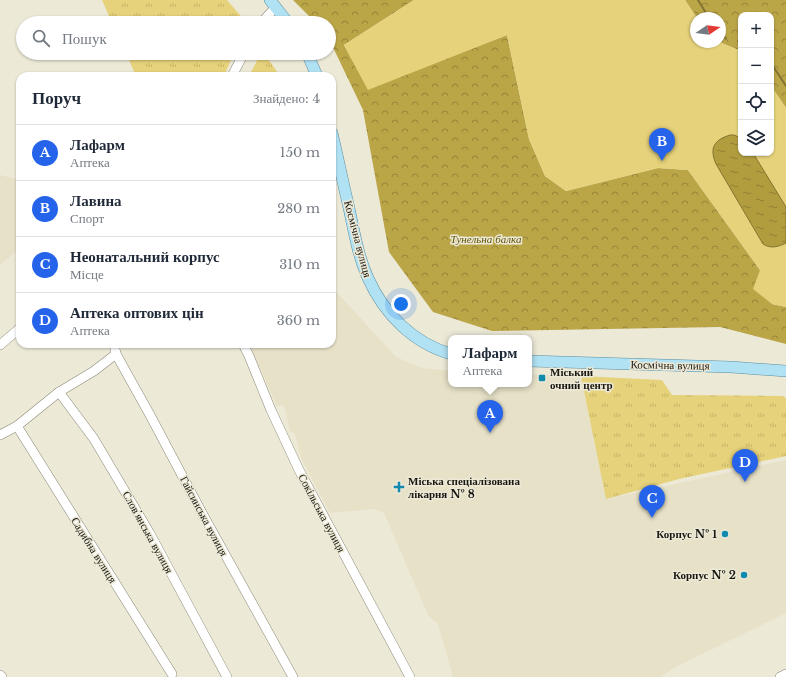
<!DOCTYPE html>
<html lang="uk">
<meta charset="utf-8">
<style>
:root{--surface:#fff;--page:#f6f6f7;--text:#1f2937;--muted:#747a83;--line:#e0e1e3;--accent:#2563eb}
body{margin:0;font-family:"Libre Baskerville",serif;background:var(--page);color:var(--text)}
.controls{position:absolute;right:12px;top:12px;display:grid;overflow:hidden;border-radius:8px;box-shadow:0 1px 3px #0004}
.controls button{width:36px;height:36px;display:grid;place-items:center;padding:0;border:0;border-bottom:1px solid var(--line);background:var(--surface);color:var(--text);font:20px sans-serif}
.compass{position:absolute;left:690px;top:12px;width:36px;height:36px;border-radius:50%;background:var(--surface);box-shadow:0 1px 3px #0004;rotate:77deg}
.you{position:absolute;left:401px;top:304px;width:14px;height:14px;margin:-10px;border:3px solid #fff;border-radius:50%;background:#1a73e8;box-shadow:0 0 0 6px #1a73e833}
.badge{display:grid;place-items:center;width:26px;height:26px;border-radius:50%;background:var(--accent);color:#fff;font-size:13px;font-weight:700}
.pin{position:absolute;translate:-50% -33px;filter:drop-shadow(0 1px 2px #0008)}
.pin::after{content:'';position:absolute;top:21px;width:14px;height:12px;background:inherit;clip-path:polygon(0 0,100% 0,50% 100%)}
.popup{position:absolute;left:448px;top:335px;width:84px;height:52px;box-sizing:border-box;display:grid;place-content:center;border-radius:8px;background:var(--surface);filter:drop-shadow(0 1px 3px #0005);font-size:13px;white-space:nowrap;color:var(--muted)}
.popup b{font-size:15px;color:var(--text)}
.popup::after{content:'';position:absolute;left:50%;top:100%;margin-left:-8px;border:8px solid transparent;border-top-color:var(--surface)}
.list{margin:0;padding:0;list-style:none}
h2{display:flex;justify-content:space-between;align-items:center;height:52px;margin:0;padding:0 16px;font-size:17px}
h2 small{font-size:13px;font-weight:400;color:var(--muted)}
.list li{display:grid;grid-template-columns:26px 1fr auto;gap:12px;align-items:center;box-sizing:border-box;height:56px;padding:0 16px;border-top:1px solid var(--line)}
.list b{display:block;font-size:15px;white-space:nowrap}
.list p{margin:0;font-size:13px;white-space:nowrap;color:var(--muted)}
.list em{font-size:13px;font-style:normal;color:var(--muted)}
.icon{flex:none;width:22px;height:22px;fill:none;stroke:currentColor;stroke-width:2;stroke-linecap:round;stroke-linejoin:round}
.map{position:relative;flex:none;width:786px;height:677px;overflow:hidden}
.search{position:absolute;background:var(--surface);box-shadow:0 1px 3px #0004;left:16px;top:16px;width:320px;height:44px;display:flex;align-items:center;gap:10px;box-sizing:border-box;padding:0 14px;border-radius:22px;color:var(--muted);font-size:15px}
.panel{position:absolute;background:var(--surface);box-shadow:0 1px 3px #0004;left:16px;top:72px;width:320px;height:276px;border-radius:12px}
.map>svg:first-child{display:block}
</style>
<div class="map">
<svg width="786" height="677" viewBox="0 0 786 677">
<defs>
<pattern id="forest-crowns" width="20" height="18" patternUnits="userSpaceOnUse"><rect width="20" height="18" fill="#baa547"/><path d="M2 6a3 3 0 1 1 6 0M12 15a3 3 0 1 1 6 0" fill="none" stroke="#96853a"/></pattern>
<pattern id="park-tufts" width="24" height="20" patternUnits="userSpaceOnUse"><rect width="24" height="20" fill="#e6d27b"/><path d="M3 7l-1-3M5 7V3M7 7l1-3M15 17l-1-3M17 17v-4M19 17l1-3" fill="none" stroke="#c5b469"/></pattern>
<pattern id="water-ripples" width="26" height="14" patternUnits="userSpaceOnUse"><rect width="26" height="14" fill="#b19d3e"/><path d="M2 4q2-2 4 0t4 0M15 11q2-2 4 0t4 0" fill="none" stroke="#8f7f33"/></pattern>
</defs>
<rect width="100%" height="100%" fill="#ede9d7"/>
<g fill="#e6e1c7">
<polygon points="0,175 20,180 20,248 0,265"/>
<polygon points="332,287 396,357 422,368 451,371 451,384 529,384 529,374 581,376 606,499 786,460 786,613 674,668 661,677 453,677 438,624 428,615 384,513 373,509 330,513 301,458 295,434 290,431 284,405 277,406 249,344 332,344"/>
</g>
<g fill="url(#forest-crowns)">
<polygon points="293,0 414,0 344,45 368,89 507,35 529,139 545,176 566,191 658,168 688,170 760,270 772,304 786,307 786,344 720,327 492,331 433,312 389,252 363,110 329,39 329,23 316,23"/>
<polygon points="685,0 786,0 786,108 771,86 771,15 741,15 741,51 719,42 720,18 697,18"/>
</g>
<g fill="url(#park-tufts)">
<polygon points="102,0 227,0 240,15 241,23 112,23"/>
<polygon points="126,53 234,53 224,76 136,76"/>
<polygon points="261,53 264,53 280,76 249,76"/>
<polygon points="581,376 662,380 672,395 782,396 786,398 786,456 679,479 606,499"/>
</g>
<polygon fill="#e6d27b" points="414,0 685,0 697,18 696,18 696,42 719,42 741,51 741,153 771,153 771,86 786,108 786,307 772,304 753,289 760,270 688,170 658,168 566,191 545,176 529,139 507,35 368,90 344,45"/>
<path fill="url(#water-ripples)" stroke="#837430" d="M730 135H734L741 138V153H753L786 207V243C778 247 771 249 763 244L716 164C709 148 714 140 730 135Z"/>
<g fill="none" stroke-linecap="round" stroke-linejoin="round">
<g stroke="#837430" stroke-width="2">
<polyline points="698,0 709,18"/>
<polyline points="720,34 726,38"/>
<polyline points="738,41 741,42"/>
<polyline points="771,63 786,86"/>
</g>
<g stroke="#8b8877" stroke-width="10">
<g id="minor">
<polyline points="261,23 276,7"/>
<polyline points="232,76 244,53"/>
<polyline points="243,344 249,356 271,410 299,470 410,677"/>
<polyline points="0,345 20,328"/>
<polyline points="116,354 150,415 201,511 293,677"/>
<polyline points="59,392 94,439 149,532 227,677"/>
<polyline points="17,426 172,674"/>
<polyline points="0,435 17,426 59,392 94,371 116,354 114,344"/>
<polyline points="0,675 2,677"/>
<polyline points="780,677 786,674"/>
</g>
</g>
<g stroke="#5a8ea0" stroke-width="12">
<g id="major">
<polyline points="270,0 288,23"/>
<polyline points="307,53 317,76"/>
<path d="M332 133C338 158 343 183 349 208 354 231 358 256 368 278 384 314 413 343 451 354"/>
<polyline points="529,361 731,367 786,371"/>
</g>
</g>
<use href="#minor" stroke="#fff" stroke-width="9"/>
<use href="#major" stroke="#b1e2f4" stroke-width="11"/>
</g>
<g fill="#108aad" stroke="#ede9d7" stroke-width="1.5">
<rect x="538" y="374" width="8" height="8" rx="2"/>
<path d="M397 481h4v4h4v4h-4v4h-4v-4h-4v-4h4z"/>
<circle cx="725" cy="534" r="4"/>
<circle cx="744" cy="575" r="4"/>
</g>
<g text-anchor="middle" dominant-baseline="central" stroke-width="3" stroke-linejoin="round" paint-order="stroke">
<g font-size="11" fill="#181610" stroke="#ede9d7">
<text transform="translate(358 239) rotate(75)">Космічна вулиця</text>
<text transform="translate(670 365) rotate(1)">Космічна вулиця</text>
<text transform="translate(322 513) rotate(62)">Сокільська вулиця</text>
<text transform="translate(204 516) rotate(62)">Гайсинська вулиця</text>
<text transform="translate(148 532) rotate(61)">Словʼянська вулиця</text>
<text transform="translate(94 550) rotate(58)">Садибна вулиця</text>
</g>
<g font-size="11" font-style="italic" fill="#5e5003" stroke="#ede9d7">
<text x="486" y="239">Тунельна балка</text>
</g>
<g font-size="11" font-weight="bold" fill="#181610" stroke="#ede9d7" text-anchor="start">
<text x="550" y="372">Міський<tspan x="550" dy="13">очний центр</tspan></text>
<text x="408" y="481">Міська спеціалізована<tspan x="408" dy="13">лікарня № 8</tspan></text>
<text x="717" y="534" text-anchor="end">Корпус № 1</text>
<text x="736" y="575" text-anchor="end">Корпус № 2</text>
</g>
</g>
</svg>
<div class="controls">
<button>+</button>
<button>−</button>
<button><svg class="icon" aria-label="locate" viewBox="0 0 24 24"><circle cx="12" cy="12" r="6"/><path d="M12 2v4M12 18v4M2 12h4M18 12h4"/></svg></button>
<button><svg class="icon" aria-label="layers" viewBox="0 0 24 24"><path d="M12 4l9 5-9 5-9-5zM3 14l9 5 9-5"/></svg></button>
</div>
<svg class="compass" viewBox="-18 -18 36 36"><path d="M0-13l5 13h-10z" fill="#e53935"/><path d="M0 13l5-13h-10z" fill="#747a83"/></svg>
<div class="you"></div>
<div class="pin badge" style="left:490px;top:433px">A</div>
<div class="popup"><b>Лафарм</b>Аптека</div>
<div class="pin badge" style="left:662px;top:161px">B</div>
<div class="pin badge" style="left:652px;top:518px">C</div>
<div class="pin badge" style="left:745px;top:482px">D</div>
<div class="search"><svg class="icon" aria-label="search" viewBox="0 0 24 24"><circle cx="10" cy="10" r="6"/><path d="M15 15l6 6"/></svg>Пошук</div>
<section class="panel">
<h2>Поруч<small>Знайдено: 4</small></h2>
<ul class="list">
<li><span class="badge">A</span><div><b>Лафарм</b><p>Аптека</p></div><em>150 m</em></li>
<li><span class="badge">B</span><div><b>Лавина</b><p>Спорт</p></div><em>280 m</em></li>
<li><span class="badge">C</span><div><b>Неонатальний корпус</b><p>Місце</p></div><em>310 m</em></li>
<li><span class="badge">D</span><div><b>Аптека оптових цін</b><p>Аптека</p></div><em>360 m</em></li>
</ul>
</section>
</div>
